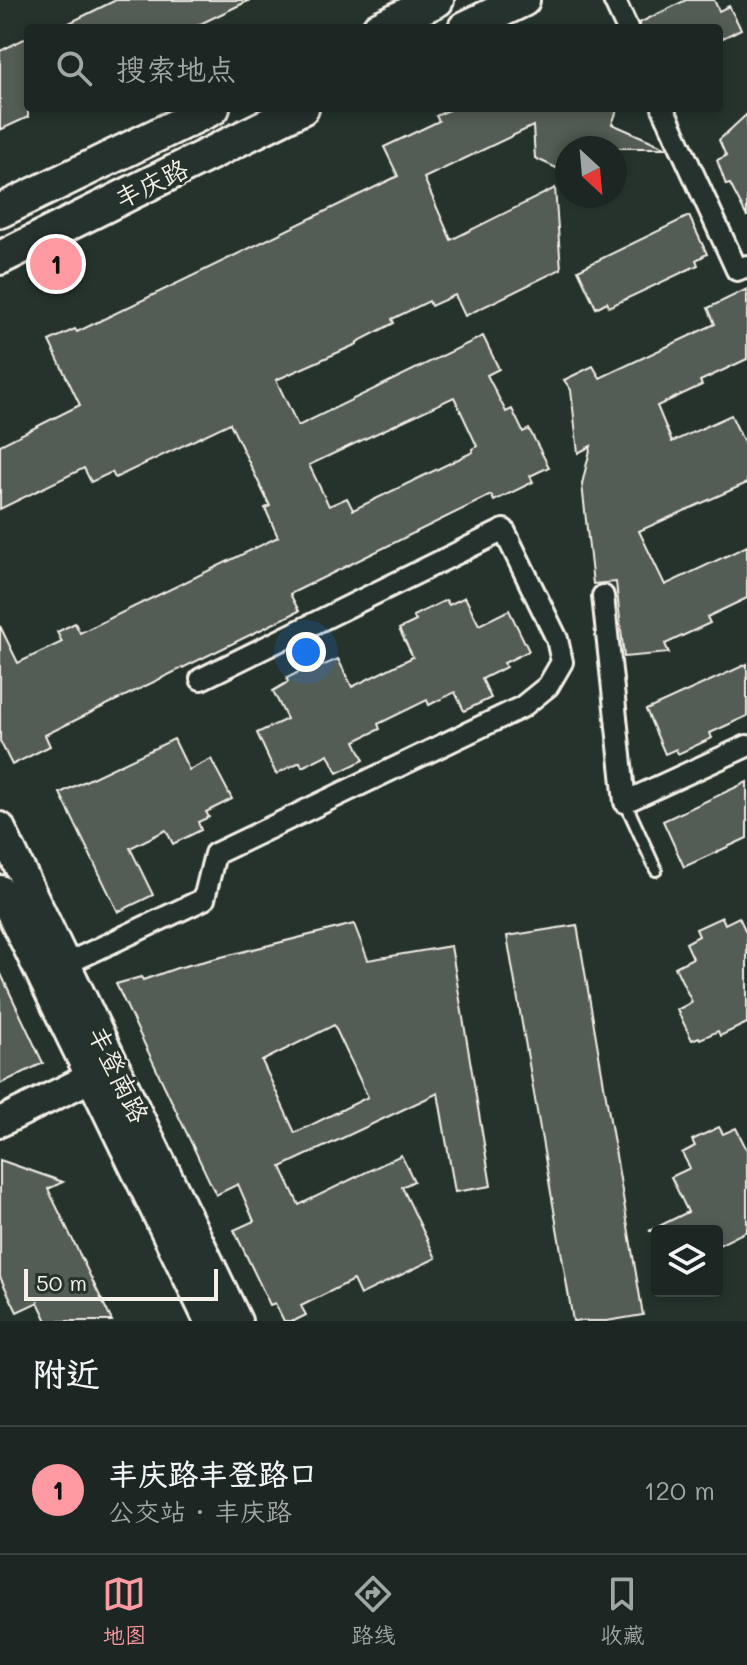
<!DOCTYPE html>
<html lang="zh">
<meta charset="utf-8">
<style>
:root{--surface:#1c2622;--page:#29322f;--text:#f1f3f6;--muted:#a0a5a5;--line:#3a4340;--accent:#ff9aa2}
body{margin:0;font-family:Mali,"LXGW WenKai TC",sans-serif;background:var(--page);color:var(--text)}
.controls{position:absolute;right:24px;bottom:24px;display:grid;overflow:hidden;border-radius:8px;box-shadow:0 4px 12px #0003}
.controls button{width:72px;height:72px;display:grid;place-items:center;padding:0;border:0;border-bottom:2px solid var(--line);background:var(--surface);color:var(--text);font:40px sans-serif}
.compass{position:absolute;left:555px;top:136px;width:72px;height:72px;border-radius:50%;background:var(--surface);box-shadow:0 4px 12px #0003;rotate:154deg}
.scale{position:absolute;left:24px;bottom:20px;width:194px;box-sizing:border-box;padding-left:8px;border:4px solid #f4f1e8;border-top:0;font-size:22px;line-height:28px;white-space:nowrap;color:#f4f1e8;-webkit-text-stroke:6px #26332d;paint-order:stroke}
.you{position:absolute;left:306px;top:652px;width:28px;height:28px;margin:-20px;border:6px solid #fff;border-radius:50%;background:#1a73e8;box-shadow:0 0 0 12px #1a73e833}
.badge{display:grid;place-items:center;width:52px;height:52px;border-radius:50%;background:var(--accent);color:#111;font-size:26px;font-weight:700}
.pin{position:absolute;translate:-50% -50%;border:4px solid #fff;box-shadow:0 2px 8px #0006}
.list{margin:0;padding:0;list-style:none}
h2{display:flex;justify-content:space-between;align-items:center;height:104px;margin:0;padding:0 32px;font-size:34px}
h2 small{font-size:26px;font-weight:400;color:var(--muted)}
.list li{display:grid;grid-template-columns:52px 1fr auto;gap:24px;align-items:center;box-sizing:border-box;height:128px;padding:0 32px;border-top:2px solid var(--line)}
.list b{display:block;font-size:30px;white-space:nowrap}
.list p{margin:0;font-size:26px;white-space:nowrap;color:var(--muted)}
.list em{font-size:26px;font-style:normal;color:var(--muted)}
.icon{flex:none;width:44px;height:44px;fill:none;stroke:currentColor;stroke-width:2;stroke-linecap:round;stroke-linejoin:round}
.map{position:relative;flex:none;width:747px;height:1321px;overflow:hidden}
.search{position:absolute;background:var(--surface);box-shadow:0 4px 12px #0003;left:24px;right:24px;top:24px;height:88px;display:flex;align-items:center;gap:20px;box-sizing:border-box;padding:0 28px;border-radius:8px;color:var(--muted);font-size:30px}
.sheet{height:232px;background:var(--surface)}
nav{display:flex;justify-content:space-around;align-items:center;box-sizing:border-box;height:112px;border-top:2px solid var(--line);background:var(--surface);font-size:22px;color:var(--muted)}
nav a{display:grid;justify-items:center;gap:4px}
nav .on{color:var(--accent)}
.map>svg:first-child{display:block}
</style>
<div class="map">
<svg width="747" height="1321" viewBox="0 0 747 1321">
<rect width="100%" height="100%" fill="#26332d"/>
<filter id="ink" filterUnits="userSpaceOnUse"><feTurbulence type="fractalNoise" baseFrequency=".0125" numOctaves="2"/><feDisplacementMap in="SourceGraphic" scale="16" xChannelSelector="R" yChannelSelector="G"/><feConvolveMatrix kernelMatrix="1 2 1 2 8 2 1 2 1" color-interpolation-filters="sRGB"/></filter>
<g filter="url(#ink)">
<g fill="#525c55" stroke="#f4f1e8" stroke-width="2" fill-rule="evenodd">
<polygon points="116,0 250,0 192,28 59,28"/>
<polygon points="686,0 714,0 719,11 729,6 741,29 719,40 719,28 640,28 639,23"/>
<polygon points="28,37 28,117 0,130 0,51"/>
<path d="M453 108H618L612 124 667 148H567V173L535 158 533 126 424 178 451 240 555 188 561 269 465 316 455 295 431 306 429 301 392 319 394 323 357 342V344L276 380 298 426 483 336 499 369 487 375 506 412 512 409 523 432 529 429 549 467 530 476 533 482 494 501 491 495 290 594 299 611 45 735 50 746 12 765 0 741V626L18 663 62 642 57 632 75 623 80 633 278 537 265 508 270 506 230 423 115 478 112 472 91 482 84 468 0 509V445L80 405 49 341 75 329 77 332 398 176 384 147 439 121 436 116ZM454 397 477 446 472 449 473 452 353 510 347 498 329 506 309 465Z"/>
<polygon points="747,114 747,217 730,184 726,185 717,160 726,156 719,140"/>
<polygon points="689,216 707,254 696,260 698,265 609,307 607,302 596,308 578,270"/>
<polygon points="747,289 747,359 700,381 702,385 657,406 672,442 731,415 747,449 747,483 639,531 665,585 747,546 747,598 707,617 710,623 665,644 669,653 624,657 616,582 593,584 582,484 591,446 578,453 571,390 564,380 593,366 600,378 715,324 708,308"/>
<polygon points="465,597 479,625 509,610 529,651 504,663 506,667 482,679 491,698 464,711 455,692 429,705 427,700 378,724 380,729 355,741 364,760 337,773 328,754 302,767 300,762 276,774 257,733 287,719 273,691 288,682 287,678 320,661 322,666 338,659 352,687 413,657 399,629 416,621 413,616 446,600 449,605"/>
<polygon points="747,664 747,716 710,733 712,738 678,754 676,749 665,754 646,710"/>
<polygon points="174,739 189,770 211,759 232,799 206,812 209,817 198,822 201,830 173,844 166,830 130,848 153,895 118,912 60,793"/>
<polygon points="747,782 747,838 684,867 663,821"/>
<polygon points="722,917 725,924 739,917 747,934 747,1023 720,1036 718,1031 700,1039 699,1037 692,1040 677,1010 692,1002 675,967 693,958 686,943 699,936 696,929"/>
<path d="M354 924 368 960 451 946 491 1186 455 1192 438 1093 281 1167 299 1205 401 1155 414 1181 402 1187 436 1258 360 1295 353 1280 301 1306 306 1315 294 1321H284L275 1303 270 1305 234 1230 254 1221 238 1184 216 1195 116 984 141 977 143 980 177 968ZM334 1025 368 1097 295 1133 262 1061Z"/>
<polygon points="577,925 643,1315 607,1321 573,1321 507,936"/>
<polygon points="0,972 43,1063 0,1084"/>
<polygon points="719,1127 723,1134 736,1128 747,1150 747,1231 717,1246 717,1231 649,1231 688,1212 671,1177 690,1168 682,1153 695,1146 692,1140"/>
<polygon points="0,1160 63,1182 48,1189 112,1321 47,1321 38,1302 17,1312 0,1277"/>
</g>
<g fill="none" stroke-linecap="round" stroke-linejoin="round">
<g stroke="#f4f1e8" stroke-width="16">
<polyline id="lane" points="625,802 656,870"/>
</g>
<g stroke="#f4f1e8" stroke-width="26">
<g id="street">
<polyline points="614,0 627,28"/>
<polyline points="663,108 737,270 747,266"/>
<polyline points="603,596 625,802 747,746"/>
<polyline points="66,964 204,899 215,854 522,707 548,686 562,662 557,639 504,530 201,679"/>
</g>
</g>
<g stroke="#f4f1e8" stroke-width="34">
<g id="secondary">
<polyline points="0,827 237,1321"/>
<polyline points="0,890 209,1321"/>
<polyline points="0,1122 92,1077"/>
</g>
</g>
<g stroke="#f4f1e8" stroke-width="38">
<g id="primary">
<polyline points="379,28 437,0"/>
<polyline points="465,28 523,0"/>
<polyline points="0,211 213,108"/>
<polyline points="0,258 302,108"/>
</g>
</g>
<use href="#lane" stroke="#26332d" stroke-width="10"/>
<use href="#street" stroke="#26332d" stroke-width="20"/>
<use href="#secondary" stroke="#26332d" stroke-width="28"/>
<use href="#primary" stroke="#26332d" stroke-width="32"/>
</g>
</g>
<g text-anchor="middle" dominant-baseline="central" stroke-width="6" stroke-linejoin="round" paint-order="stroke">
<g font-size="26" fill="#f4f1e8" stroke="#26332d">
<text transform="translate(151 183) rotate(-26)">丰庆路</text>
<text transform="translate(119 1074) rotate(64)">丰登南路</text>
</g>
</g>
</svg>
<div class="controls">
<button><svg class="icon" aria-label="layers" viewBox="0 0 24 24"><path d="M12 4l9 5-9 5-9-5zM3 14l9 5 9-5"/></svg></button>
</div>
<svg class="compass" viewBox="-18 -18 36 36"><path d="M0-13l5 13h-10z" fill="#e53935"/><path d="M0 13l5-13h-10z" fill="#a0a5a5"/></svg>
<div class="scale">50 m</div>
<div class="you"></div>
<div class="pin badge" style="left:56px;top:264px">1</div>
<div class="search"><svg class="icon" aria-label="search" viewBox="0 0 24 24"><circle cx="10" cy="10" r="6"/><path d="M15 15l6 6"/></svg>搜索地点</div>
</div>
<section class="sheet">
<h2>附近<small></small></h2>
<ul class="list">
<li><span class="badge">1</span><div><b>丰庆路丰登路口</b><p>公交站 · 丰庆路</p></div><em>120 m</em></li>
</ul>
</section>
<nav>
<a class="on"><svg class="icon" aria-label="map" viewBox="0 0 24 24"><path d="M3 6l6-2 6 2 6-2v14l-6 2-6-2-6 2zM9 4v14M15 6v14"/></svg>地图</a>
<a><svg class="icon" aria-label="directions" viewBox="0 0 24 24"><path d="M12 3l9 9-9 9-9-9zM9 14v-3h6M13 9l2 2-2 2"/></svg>路线</a>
<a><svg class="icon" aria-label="saved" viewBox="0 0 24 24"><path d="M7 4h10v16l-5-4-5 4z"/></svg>收藏</a>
</nav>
